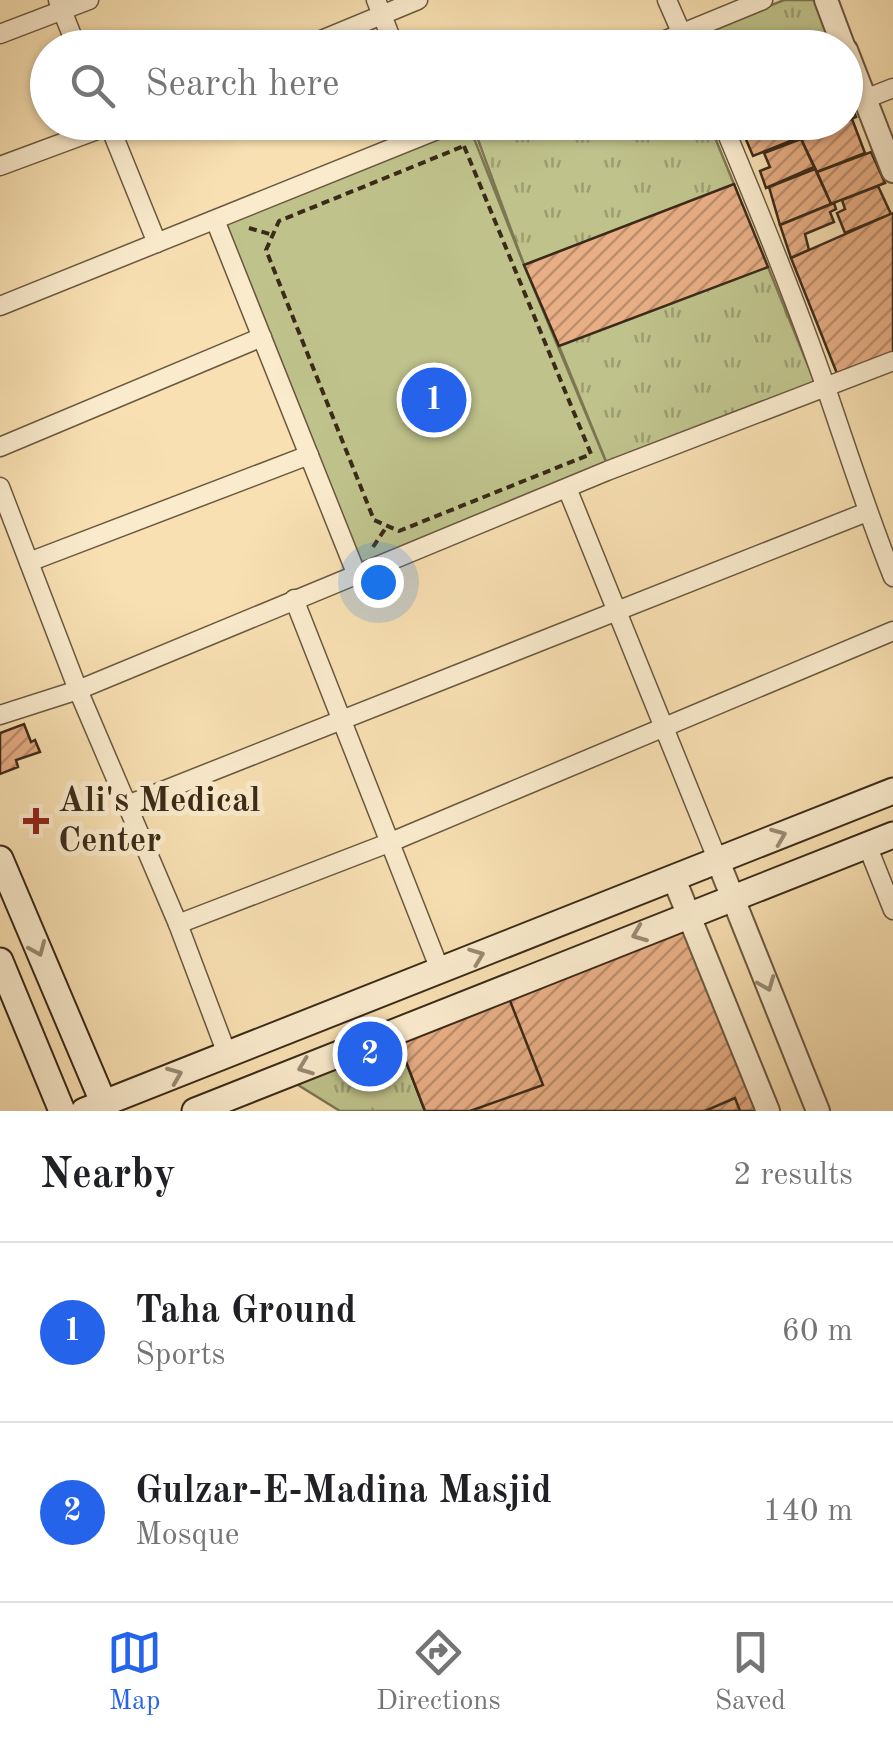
<!DOCTYPE html>
<style>
:root{--surface:#fff;--page:#f6f6f6;--text:#202124;--muted:#757577;--line:#e0e0e0;--accent:#2563eb}
body{margin:0;font-family:"Old Standard TT",serif;background:var(--page);color:var(--text)}
.you{position:absolute;left:378px;top:582px;width:35px;height:35px;margin:-25px;border:8px solid #fff;border-radius:50%;background:#1a73e8;box-shadow:0 0 0 15px #1a73e833}
.badge{display:grid;place-items:center;width:65px;height:65px;border-radius:50%;background:var(--accent);color:#fff;font-size:32px;font-weight:700}
.pin{position:absolute;translate:-50% -50%;border:5px solid #fff;box-shadow:0 2px 10px #0006}
.list{margin:0;padding:0;list-style:none}
h2{display:flex;justify-content:space-between;align-items:center;height:130px;margin:0;padding:0 40px;font-size:42px}
h2 small{font-size:32px;font-weight:400;color:var(--muted)}
.list li{display:grid;grid-template-columns:65px 1fr auto;gap:30px;align-items:center;box-sizing:border-box;height:180px;padding:0 40px;border-top:2px solid var(--line)}
.list b{display:block;font-size:38px;white-space:nowrap}
.list p{margin:0;font-size:32px;white-space:nowrap;color:var(--muted)}
.list em{font-size:32px;font-style:normal;color:var(--muted)}
.icon{flex:none;width:55px;height:55px;fill:none;stroke:currentColor;stroke-width:2;stroke-linecap:round;stroke-linejoin:round}
.map{position:relative;flex:none;width:893px;height:1111px;overflow:hidden}
.search{position:absolute;background:var(--surface);box-shadow:0 2px 8px #0004;left:30px;right:30px;top:30px;height:110px;display:flex;align-items:center;gap:25px;box-sizing:border-box;padding:0 35px;border-radius:55px;color:var(--muted);font-size:38px}
.sheet{height:490px;background:var(--surface)}
nav{display:flex;justify-content:space-around;align-items:center;box-sizing:border-box;height:140px;border-top:2px solid var(--line);background:var(--surface);font-size:28px;color:var(--muted)}
nav a{display:grid;justify-items:center;gap:5px}
nav .on{color:var(--accent)}
.map>svg:first-child{display:block}
</style>
<div class="map">
<svg width="893" height="1111" viewBox="0 0 893 1111">
<defs>
<pattern id="grass-tufts" width="24" height="20" patternUnits="userSpaceOnUse" patternTransform="scale(2.5)"><rect width="24" height="20" fill="#bfc28b"/><path d="M3 7l-1-3M5 7V3M7 7l1-3M15 17l-1-3M17 17v-4M19 17l1-3" fill="none" stroke="#9c9e71"/></pattern>
<pattern id="building-hatch" width="6" height="6" patternUnits="userSpaceOnUse" patternTransform="scale(2.5)"><rect width="6" height="6" fill="#e8ae85"/><path d="M-1 1l2-2M0 6l6-6M5 7l2-2" fill="none" stroke="#bd8e6c"/></pattern>
</defs>
<rect width="100%" height="100%" fill="#f8e0b2"/>
<filter id="stains"><feTurbulence type="fractalNoise" baseFrequency=".002" numOctaves="4"/><feColorMatrix values="0 0 0 0 .2 0 0 0 0 .09 0 0 0 0 .02 0 0 0 .5 -.17"/></filter>
<radialGradient id="worn" r=".72"><stop offset=".6" stop-color="#630" stop-opacity="0"/><stop offset="1" stop-color="#630" stop-opacity=".3"/></radialGradient>
<g fill="url(#grass-tufts)" stroke="#7d7652" stroke-width="2.5">
<polygon points="784,0 821,0 840,47 714,47 707,31"/>
<polygon points="481,122 709,123 734,184 524,265 473,126"/>
<polygon points="768,267 818,390 609,469 559,346"/>
<polygon points="395,1033 425,1111 340,1111 282,1075"/>
</g>
<polygon fill="#bfc28b" stroke="#7d7652" stroke-width="2.5" points="457,123 468,123 524,265 609,469 356,573 215,220"/>
<g fill="url(#building-hatch)" stroke="#3b2a18" stroke-width="2.5">
<polygon points="846,91 856,117 846,121"/>
<polygon points="852,119 865,153 817,172 801,139"/>
<polygon points="744,122 797,122 803,136 753,156 745,137 749,135"/>
<polygon points="802,122 842,122 808,135"/>
<polygon points="801,139 814,167 766,188 760,171 770,167 764,153"/>
<polygon points="871,152 885,183 831,204 817,172"/>
<polygon points="815,169 831,204 780,225 769,187"/>
<polygon points="734,184 768,267 559,346 524,265"/>
<polygon points="878,186 891,214 845,233 837,213 845,209 842,200"/>
<polygon points="834,203 836,209 830,212 834,222 805,234 809,250 791,258 780,225"/>
<polygon points="893,213 893,354 838,376 791,258"/>
<polygon points="24,724 31,742 35,740 40,752 16,760 18,767 0,774 0,733"/>
<polygon points="687,915 768,1111 425,1111 395,1033"/>
<polygon points="505,988 543,1085 470,1111 425,1111 395,1033"/>
<polygon points="735,1098 740,1111 705,1111"/>
</g>
<g fill="none" stroke-linecap="round" stroke-linejoin="round">
<g stroke="#6a583e" stroke-width="21">
<g id="minor">
<polyline points="58,0 77,48"/>
<polyline points="376,0 395,48"/>
<polyline points="667,0 688,48"/>
<polyline points="0,34 89,0"/>
<polyline points="302,48 418,0"/>
<polyline points="646,48 763,0"/>
<polyline points="865,99 893,88"/>
<polyline points="108,122 157,243"/>
<path d="M722 122C759 210 795 299 826 388 848 452 868 515 893 577"/>
<polyline points="0,166 116,123"/>
<polyline points="215,220 356,573"/>
<polyline points="0,306 457,122"/>
<polyline points="0,447 262,337"/>
<polyline points="0,487 78,690 178,924 227,1054"/>
<polyline points="567,488 718,861"/>
<polyline points="29,562 309,455"/>
<polyline points="294,599 440,970"/>
<polyline points="0,715 78,690 607,471 893,361"/>
<polyline points="127,805 867,512"/>
<polyline points="867,845 893,910"/>
<polyline points="178,924 391,842 893,631"/>
</g>
</g>
<g stroke="#6a583e" stroke-width="26">
<g id="tertiary">
<polyline points="826,0 844,48"/>
<polyline points="846,50 893,171"/>
<polyline points="718,861 818,1111"/>
<polyline points="674,879 768,1111"/>
</g>
</g>
<g stroke="#3b2a18" stroke-width="29">
<g id="secondary">
<polyline points="0,859 104,1104"/>
<polyline points="0,961 62,1111"/>
<polyline points="84,1111 893,791"/>
<polyline points="195,1111 893,835"/>
</g>
</g>
<g stroke="#3b2a18" stroke-width="4" stroke-dasharray="8 5" stroke-linecap="butt">
<polygon points="464,146 591,454 399,531 374,520 266,250 279,221"/>
<polyline points="249,228 273,235"/>
<polyline points="373,547 387,526"/>
</g>
<use href="#minor" stroke="#faebcd" stroke-width="18"/>
<use href="#tertiary" stroke="#faebcd" stroke-width="22"/>
<use href="#secondary" stroke="#faebcd" stroke-width="25"/>
</g>
<defs><path id="oneway-chevron" d="M-2-3.5L2.5 0L-2 3.5" fill="none" stroke-width="1.6" stroke-linecap="round" stroke-linejoin="round" transform="scale(2.5)"/></defs>
<g stroke="#9a8a72">
<use href="#oneway-chevron" transform="translate(779 836) rotate(-22)"/>
<use href="#oneway-chevron" transform="translate(639 934) rotate(158)"/>
<use href="#oneway-chevron" transform="translate(38 949) rotate(67)"/>
<use href="#oneway-chevron" transform="translate(477 956) rotate(-21)"/>
<use href="#oneway-chevron" transform="translate(767 984) rotate(68)"/>
<use href="#oneway-chevron" transform="translate(305 1067) rotate(159)"/>
<use href="#oneway-chevron" transform="translate(175 1075) rotate(-22)"/>
</g>
<path fill="#8f2418" stroke="#faebcd" stroke-width="4" d="M31 806h10v10h10v10h-10v10h-10v-10h-10v-10h10z"/>
<g text-anchor="middle" dominant-baseline="central" stroke-width="10" stroke-linejoin="round" paint-order="stroke">
<g font-size="35" font-weight="bold" fill="#3b2a18" stroke="#faebcd" text-anchor="start">
<text x="58" y="801">Ali's Medical<tspan x="58" dy="40">Center</tspan></text>
</g>
</g>
<rect width="100%" height="100%" filter="url(#stains)"/>
<rect width="100%" height="100%" fill="url(#worn)"/>
</svg>
<div class="you"></div>
<div class="pin badge" style="left:434px;top:400px">1</div>
<div class="pin badge" style="left:370px;top:1054px">2</div>
<div class="search"><svg class="icon" aria-label="search" viewBox="0 0 24 24"><circle cx="10" cy="10" r="6"/><path d="M15 15l6 6"/></svg>Search here</div>
</div>
<section class="sheet">
<h2>Nearby<small>2 results</small></h2>
<ul class="list">
<li><span class="badge">1</span><div><b>Taha Ground</b><p>Sports</p></div><em>60 m</em></li>
<li><span class="badge">2</span><div><b>Gulzar-E-Madina Masjid</b><p>Mosque</p></div><em>140 m</em></li>
</ul>
</section>
<nav>
<a class="on"><svg class="icon" aria-label="map" viewBox="0 0 24 24"><path d="M3 6l6-2 6 2 6-2v14l-6 2-6-2-6 2zM9 4v14M15 6v14"/></svg>Map</a>
<a><svg class="icon" aria-label="directions" viewBox="0 0 24 24"><path d="M12 3l9 9-9 9-9-9zM9 14v-3h6M13 9l2 2-2 2"/></svg>Directions</a>
<a><svg class="icon" aria-label="saved" viewBox="0 0 24 24"><path d="M7 4h10v16l-5-4-5 4z"/></svg>Saved</a>
</nav>
